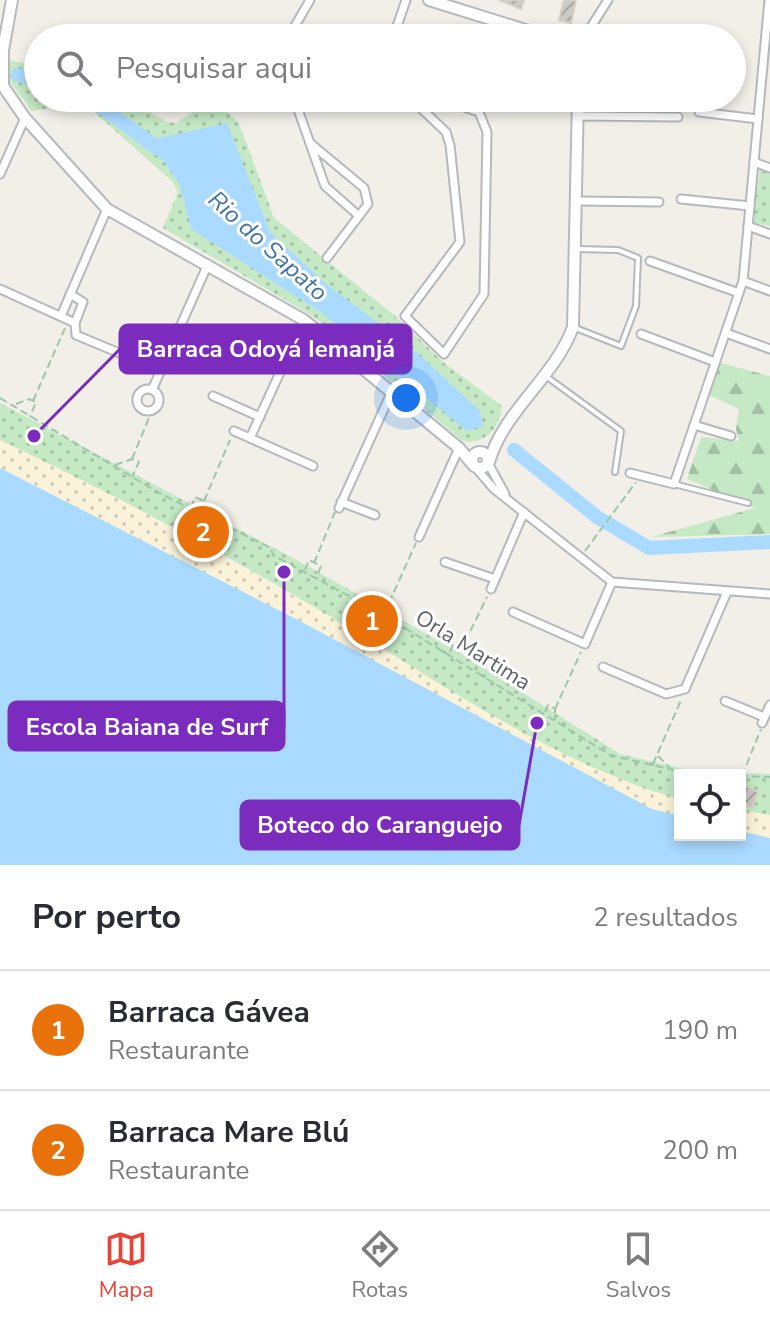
<!DOCTYPE html>
<html lang="pt">
<meta charset="utf-8">
<style>
:root{--surface:#fff;--page:#f7f7f7;--text:#2b2b33;--muted:#7c7c81;--line:#e1e1e2;--accent:#ea4335}
body{margin:0;font-family:"Nunito Sans",sans-serif;background:var(--page);color:var(--text)}
.controls{position:absolute;right:24px;bottom:24px;display:grid;overflow:hidden;border-radius:0px;box-shadow:0 4px 12px #0003}
.controls button{width:72px;height:72px;display:grid;place-items:center;padding:0;border:0;border-bottom:2px solid var(--line);background:var(--surface);color:var(--text);font:40px sans-serif}
.you{position:absolute;left:406px;top:398px;width:28px;height:28px;margin:-20px;border:6px solid #fff;border-radius:50%;background:#1a73e8;box-shadow:0 0 0 12px #1a73e833}
.badge{display:grid;place-items:center;width:52px;height:52px;border-radius:50%;background:var(--accent);color:#fff;font-size:26px;font-weight:700}
.pin{position:absolute;translate:-50% -50%;border:4px solid #fff;box-shadow:0 2px 8px #0006}
.list{margin:0;padding:0;list-style:none}
h2{display:flex;justify-content:space-between;align-items:center;height:104px;margin:0;padding:0 32px;font-size:34px}
h2 small{font-size:26px;font-weight:400;color:var(--muted)}
.list li{display:grid;grid-template-columns:52px 1fr auto;gap:24px;align-items:center;box-sizing:border-box;height:120px;padding:0 32px;border-top:2px solid var(--line)}
.list b{display:block;font-size:30px;white-space:nowrap}
.list p{margin:0;font-size:26px;white-space:nowrap;color:var(--muted)}
.list em{font-size:26px;font-style:normal;color:var(--muted)}
.icon{flex:none;width:44px;height:44px;fill:none;stroke:currentColor;stroke-width:2;stroke-linecap:round;stroke-linejoin:round}
.map{position:relative;flex:none;width:770px;height:865px;overflow:hidden}
.search{position:absolute;background:var(--surface);box-shadow:0 4px 12px #0003;left:24px;right:24px;top:24px;height:88px;display:flex;align-items:center;gap:20px;box-sizing:border-box;padding:0 28px;border-radius:44px;color:var(--muted);font-size:30px}
.sheet{height:344px;background:var(--surface)}
nav{display:flex;justify-content:space-around;align-items:center;box-sizing:border-box;height:112px;border-top:2px solid var(--line);background:var(--surface);font-size:22px;color:var(--muted)}
nav a{display:grid;justify-items:center;gap:4px}
nav .on{color:var(--accent)}
.map>svg:first-child{display:block}
</style>
<div class="map">
<svg width="770" height="865" viewBox="0 0 770 865">
<defs>
<pattern id="forest-firs" width="22" height="20" patternUnits="userSpaceOnUse" patternTransform="scale(2)"><rect width="22" height="20" fill="#c5e8c5"/><path d="M5 1l3.5 6h-7zM16 11l3.5 6h-7z" fill="#a3c0a4"/></pattern>
<pattern id="sand-dots" width="8" height="8" patternUnits="userSpaceOnUse" patternTransform="scale(2)"><rect width="8" height="8" fill="#fbf3d9"/><path d="M2 2h.1M6 6h.1" fill="none" stroke="#cec8b4" stroke-width="1.8" stroke-linecap="round"/></pattern>
<pattern id="park-dots" width="8" height="8" patternUnits="userSpaceOnUse" patternTransform="scale(2)"><rect width="8" height="8" fill="#c5e8c5"/><path d="M2 2h.1M6 6h.1" fill="none" stroke="#a3c0a4" stroke-width="1.8" stroke-linecap="round"/></pattern>
<pattern id="building-hatch" width="6" height="6" patternUnits="userSpaceOnUse" patternTransform="scale(2)"><rect width="6" height="6" fill="#cccac5"/><path d="M-1 1l2-2M0 6l6-6M5 7l2-2" fill="none" stroke="#a9a8a4"/></pattern>
</defs>
<rect width="100%" height="100%" fill="#f1efe8"/>
<polygon fill="url(#forest-firs)" points="721,363 770,376 770,534 651,537 755,508 687,479 701,437 739,441 736,429 739,409 705,393"/>
<g fill="url(#sand-dots)">
<polygon points="0,440 87,481 323,612 439,683 634,786 680,799 680,816 652,810 296,619 0,468"/>
<polygon points="740,810 770,815 770,838 740,831"/>
</g>
<g fill="url(#park-dots)">
<path d="M10 61 38 65V98H126L167 122 176 123 206 103H218L239 123 274 218 394 315 444 363 502 406C501 427 484 446 463 441L313 316 163 228 178 192 173 182 83 102 32 111 10 82Z"/>
<polygon points="760,170 770,174 770,226 752,222"/>
<path d="M0 403 306 565 465 656 620 754 697 772 770 774V815L740 810V775H680V799C553 764 439 681 326 614 221 551 111 493 0 440Z"/>
</g>
<g fill="#aadaff">
<polygon points="227,123 270,232 326,284 414,350 480,411 483,426 467,431 322,313 191,229 180,185 150,140"/>
<polygon points="0,468 296,619 652,809 680,816 680,835 740,835 740,831 770,838 770,865 0,865"/>
</g>
<g fill="none" stroke-linecap="round" stroke-linejoin="round">
<g stroke="#aadaff" stroke-width="14">
<polyline points="18,75 38,80"/>
<polyline points="89,98 163,152"/>
<polyline points="514,450 597,517 649,548 770,542"/>
</g>
</g>
<g fill="url(#building-hatch)" stroke="#d6d1c6" stroke-width="2">
<polygon points="499,0 524,0 521,9"/>
<polygon points="564,0 576,0 571,23 559,20"/>
<polygon points="200,523 212,530 206,542 193,535"/>
<polygon points="370,610 383,619 375,632 362,624"/>
<polygon points="534,713 547,721 540,733 527,725"/>
<polygon points="744,785 758,792 752,808 740,803 740,786"/>
</g>
<g fill="none" stroke-linecap="round" stroke-linejoin="round">
<g stroke="#b5b8bc" stroke-width="8">
<g id="lane">
<polyline points="573,327 621,346 636,306 638,258 618,250 577,249"/>
<polyline points="547,377 621,431 615,472"/>
<polyline points="674,484 748,503"/>
</g>
</g>
<g stroke="#b5b8bc" stroke-width="11">
<g id="street">
<polyline points="590,30 696,32"/>
<polyline points="288,38 310,0"/>
<polyline points="393,38 406,0"/>
<polyline points="584,38 608,0"/>
<polyline points="141,98 148,98"/>
<polyline points="294,98 325,186 359,216"/>
<polyline points="410,98 446,132 450,145 460,242 405,316 444,354 484,294 487,132 479,112 438,98"/>
<polyline points="699,112 758,119"/>
<polyline points="578,116 678,117"/>
<polyline points="310,143 364,188 368,204 327,258"/>
<polyline points="754,162 770,168"/>
<polyline points="0,174 25,118"/>
<polyline points="681,199 750,206"/>
<polyline points="578,201 659,202"/>
<polyline points="748,226 770,234"/>
<polyline points="650,261 739,293"/>
<polyline points="743,281 770,291"/>
<polyline points="0,289 75,323 83,302 70,294"/>
<polyline points="61,316 107,209"/>
<polyline points="75,323 76,335 124,355"/>
<polyline points="726,333 770,349"/>
<polyline points="641,334 715,362"/>
<circle cx="148" cy="400" r="11"/>
<polyline points="152,390 208,264"/>
<polyline points="213,396 260,417"/>
<polyline points="694,425 731,436"/>
<polyline points="234,431 313,466"/>
<polyline points="250,438 304,320"/>
<polyline points="488,463 505,494"/>
<polyline points="475,467 494,489 612,582 770,594"/>
<polyline points="630,473 674,484 743,281 769,0"/>
<polyline points="341,502 375,515"/>
<polyline points="339,508 392,391"/>
<polyline points="419,537 459,448"/>
<polyline points="445,562 495,579"/>
<polyline points="491,589 524,512"/>
<polyline points="513,612 585,644 612,582"/>
<polyline points="603,667 666,694 685,689 727,592"/>
<polyline points="725,701 764,717"/>
<polyline points="762,723 770,705"/>
</g>
</g>
<g stroke="#b6babf" stroke-width="14">
<g id="secondary">
<polyline points="429,0 551,38"/>
<polyline points="3,85 3,50 12,0"/>
<polyline points="3,86 25,118 107,209 304,320 459,448 474,466"/>
<circle cx="480" cy="460" r="8"/>
<path d="M489 462C504 410 555 377 573 327L578 98"/>
</g>
</g>
<g stroke="#9cc7a9" stroke-width="2" stroke-dasharray="8 4" stroke-linecap="butt">
<polyline points="0,398 159,493 271,548 273,555 384,615 610,755 695,775"/>
<polyline points="33,401 65,328"/>
<polyline points="16,404 29,399 36,402 30,417"/>
<polyline points="132,459 151,413"/>
<polyline points="115,465 132,459 139,462 132,477"/>
<polyline points="204,501 230,440"/>
<polyline points="191,508 195,497 204,501 210,520"/>
<polyline points="585,551 636,482"/>
<polyline points="314,563 335,512"/>
<polyline points="305,570 309,560 321,566 317,576"/>
<polyline points="364,603 378,600 388,605"/>
<polyline points="384,614 416,543"/>
<polyline points="450,652 453,645 462,648 487,597"/>
<polyline points="555,709 581,652"/>
<polyline points="545,712 548,705 555,709 555,720"/>
<polyline points="658,756 670,768"/>
<polyline points="653,764 682,698"/>
<polyline points="740,776 770,777"/>
<polyline points="742,776 761,729"/>
</g>
<use href="#lane" stroke="#fff" stroke-width="4"/>
<use href="#street" stroke="#fff" stroke-width="7"/>
<use href="#secondary" stroke="#fff" stroke-width="10"/>
</g>
<g text-anchor="middle" dominant-baseline="central" stroke-width="6" stroke-linejoin="round" paint-order="stroke">
<g font-size="22" fill="#5f6368" stroke="#fff">
<text transform="translate(473 650) rotate(32)">Orla Martima</text>
</g>
<g font-size="24" font-style="italic" fill="#4174aa" stroke="#fff">
<text transform="translate(268 246) rotate(42)">Rio do Sapato</text>
</g>
</g>
<path fill="none" stroke="#7b2cbf" stroke-width="3" d="M34 436L120 349M284 572L284 726M537 723L519 825"/>
<g fill="#7b2cbf" stroke="#fff" stroke-width="3">
<circle cx="34" cy="436" r="8"/>
<circle cx="284" cy="572" r="8"/>
<circle cx="537" cy="723" r="8"/>
</g>
<g fill="#7b2cbf" stroke="#7b2cbf" stroke-width="3">
<rect x="120" y="325" width="291" height="48" rx="8"/>
<rect x="9" y="702" width="275" height="48" rx="8"/>
<rect x="241" y="801" width="278" height="48" rx="8"/>
</g>
<g font-size="24" text-anchor="middle" font-weight="bold" fill="#fff">
<text x="266" y="357">Barraca Odoyá Iemanjá</text>
<text x="147" y="735">Escola Baiana de Surf</text>
<text x="380" y="833">Boteco do Caranguejo</text>
</g>
</svg>
<div class="controls">
<button><svg class="icon" aria-label="locate" viewBox="0 0 24 24"><circle cx="12" cy="12" r="6"/><path d="M12 2v4M12 18v4M2 12h4M18 12h4"/></svg></button>
</div>
<div class="you"></div>
<div class="pin badge" style="left:372px;top:621px;background:#e8710a">1</div>
<div class="pin badge" style="left:203px;top:532px;background:#e8710a">2</div>
<div class="search"><svg class="icon" aria-label="search" viewBox="0 0 24 24"><circle cx="10" cy="10" r="6"/><path d="M15 15l6 6"/></svg>Pesquisar aqui</div>
</div>
<section class="sheet">
<h2>Por perto<small>2 resultados</small></h2>
<ul class="list">
<li><span class="badge" style="background:#e8710a">1</span><div><b>Barraca Gávea</b><p>Restaurante</p></div><em>190 m</em></li>
<li><span class="badge" style="background:#e8710a">2</span><div><b>Barraca Mare Blú</b><p>Restaurante</p></div><em>200 m</em></li>
</ul>
</section>
<nav>
<a class="on"><svg class="icon" aria-label="map" viewBox="0 0 24 24"><path d="M3 6l6-2 6 2 6-2v14l-6 2-6-2-6 2zM9 4v14M15 6v14"/></svg>Mapa</a>
<a><svg class="icon" aria-label="directions" viewBox="0 0 24 24"><path d="M12 3l9 9-9 9-9-9zM9 14v-3h6M13 9l2 2-2 2"/></svg>Rotas</a>
<a><svg class="icon" aria-label="saved" viewBox="0 0 24 24"><path d="M7 4h10v16l-5-4-5 4z"/></svg>Salvos</a>
</nav>
